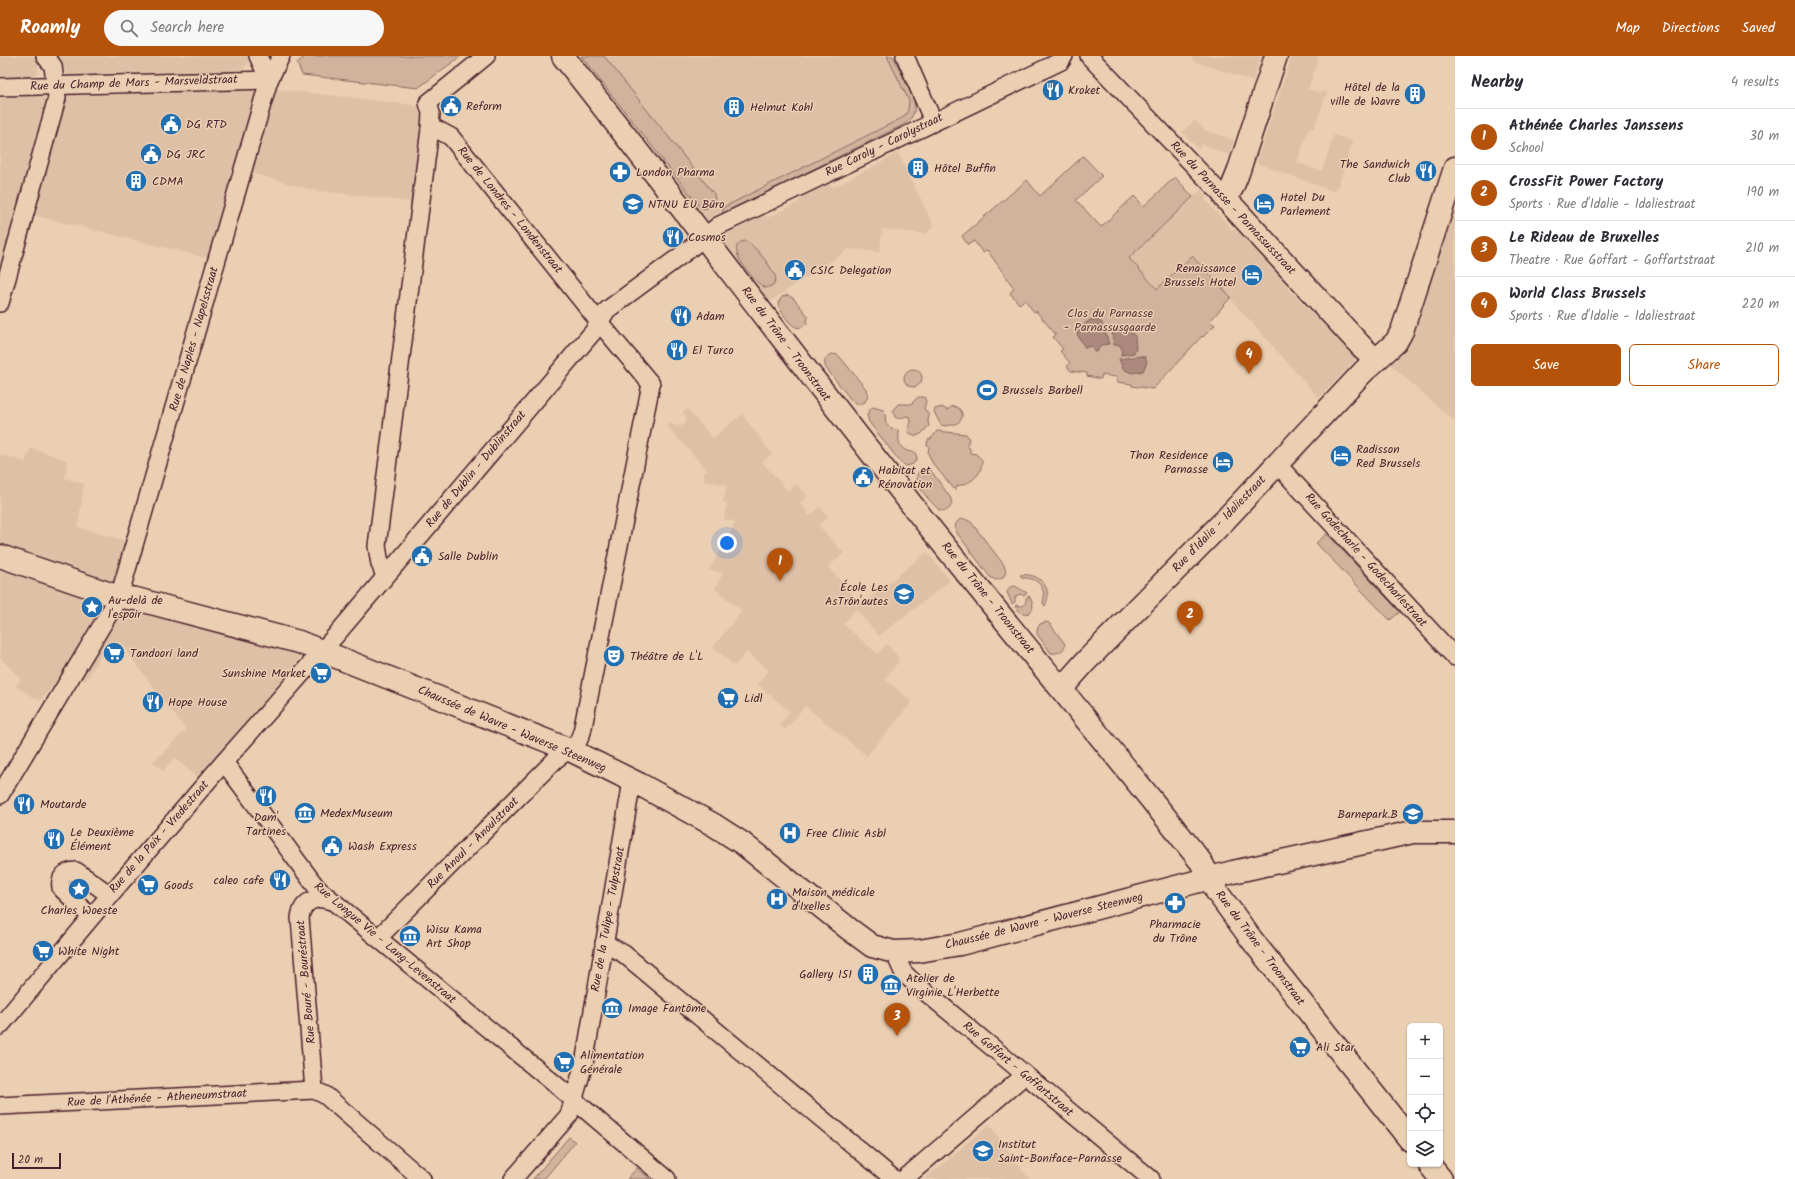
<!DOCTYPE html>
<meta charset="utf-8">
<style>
:root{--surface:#fff;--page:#f7f7f7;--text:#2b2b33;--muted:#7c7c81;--line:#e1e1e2;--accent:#b45309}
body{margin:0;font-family:Kalam,sans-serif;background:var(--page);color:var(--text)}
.controls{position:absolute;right:12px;bottom:12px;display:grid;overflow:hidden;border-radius:6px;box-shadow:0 1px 3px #0004}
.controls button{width:36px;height:36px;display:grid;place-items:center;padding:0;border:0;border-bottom:1px solid var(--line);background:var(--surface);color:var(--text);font:20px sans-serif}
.scale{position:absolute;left:12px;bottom:10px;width:49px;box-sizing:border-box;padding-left:4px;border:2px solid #4a1f2b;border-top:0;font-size:11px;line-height:14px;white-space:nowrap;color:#4a1f2b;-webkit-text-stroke:3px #ebcfb2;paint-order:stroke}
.you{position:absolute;left:727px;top:487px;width:14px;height:14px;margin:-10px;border:3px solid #fff;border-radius:50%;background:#1a73e8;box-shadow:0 0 0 6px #1a73e833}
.badge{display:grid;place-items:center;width:26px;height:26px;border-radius:50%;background:var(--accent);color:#fff;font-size:13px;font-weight:700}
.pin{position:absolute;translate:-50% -33px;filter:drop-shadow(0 1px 2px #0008)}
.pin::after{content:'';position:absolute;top:21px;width:14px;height:12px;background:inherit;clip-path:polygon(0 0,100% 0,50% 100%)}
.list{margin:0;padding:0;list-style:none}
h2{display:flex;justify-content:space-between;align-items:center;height:52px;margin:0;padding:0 16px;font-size:17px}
h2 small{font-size:13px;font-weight:400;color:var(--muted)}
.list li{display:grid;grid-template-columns:26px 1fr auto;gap:12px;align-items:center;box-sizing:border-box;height:56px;padding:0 16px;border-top:1px solid var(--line)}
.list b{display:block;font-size:15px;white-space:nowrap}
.list p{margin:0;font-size:13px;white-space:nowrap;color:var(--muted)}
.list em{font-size:13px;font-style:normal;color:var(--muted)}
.actions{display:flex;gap:8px;padding:12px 16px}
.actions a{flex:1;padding:9px 0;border:1px solid var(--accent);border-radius:6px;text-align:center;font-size:14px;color:var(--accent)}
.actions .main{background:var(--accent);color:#fff}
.icon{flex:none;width:22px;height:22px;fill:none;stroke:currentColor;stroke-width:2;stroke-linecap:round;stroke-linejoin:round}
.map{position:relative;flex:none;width:1455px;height:1123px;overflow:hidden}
header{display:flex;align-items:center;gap:24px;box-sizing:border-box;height:56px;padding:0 20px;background:var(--accent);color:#fff}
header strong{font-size:19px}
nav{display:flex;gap:22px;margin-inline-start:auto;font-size:14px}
.search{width:280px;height:36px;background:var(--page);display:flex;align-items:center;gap:10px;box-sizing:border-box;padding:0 14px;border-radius:22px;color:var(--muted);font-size:15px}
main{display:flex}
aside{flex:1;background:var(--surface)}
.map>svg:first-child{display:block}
</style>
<header>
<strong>Roamly</strong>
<div class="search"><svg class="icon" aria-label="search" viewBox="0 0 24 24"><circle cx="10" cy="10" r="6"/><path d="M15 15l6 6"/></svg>Search here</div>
<nav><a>Map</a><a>Directions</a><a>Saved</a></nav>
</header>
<main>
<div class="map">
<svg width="1455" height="1123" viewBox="0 0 1455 1123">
<rect width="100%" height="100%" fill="#ebcfb2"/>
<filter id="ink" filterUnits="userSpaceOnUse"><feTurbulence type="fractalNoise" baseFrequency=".025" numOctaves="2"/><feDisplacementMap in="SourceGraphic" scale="8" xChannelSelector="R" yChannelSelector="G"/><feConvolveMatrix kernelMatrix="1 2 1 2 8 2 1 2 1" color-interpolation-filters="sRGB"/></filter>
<g filter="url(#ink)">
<g fill="#dec0a7">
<polygon points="0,0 44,0 36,6 38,9 38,16 33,21 28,22 0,23"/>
<polygon points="53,0 247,0 248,5 248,8 242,14 227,16 74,21 68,19"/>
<polygon points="575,0 893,0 914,43 915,50 911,63 905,68 709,164 701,160"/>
<polygon points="1192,0 1261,0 1253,25 1193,5"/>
<polygon points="1292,0 1319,0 1308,33 1321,37 1322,35 1327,36 1314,73 1309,71 1297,107 1322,115 1334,79 1353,85 1336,136 1256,107"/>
<polygon points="239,30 253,34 257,42 211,203 21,156 0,230 0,42 25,41 28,38 39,38 46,42 48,47 63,43 70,36 74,36 77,40 236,34"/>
<polygon points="276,33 413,49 420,52 424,56 422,92 418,95 411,146 312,134 251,117 266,65 263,61 272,35"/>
<polygon points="1195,64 1205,74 1234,84 1229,99 1202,88 1198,93 1182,76"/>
<polygon points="898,97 934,170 925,178 882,173 880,196 849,193 769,246 724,188 724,178 727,175 762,159 769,161 799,146 800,142 828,128 834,131"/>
<polygon points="1201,134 1206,140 1205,144 1232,173 1240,174 1287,226 1286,230 1314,259 1317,258 1356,300 1354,306 1319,342 1192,200 1157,233 1129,202"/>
<polygon points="1455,142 1455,366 1390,308 1401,295"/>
<polygon points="687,353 713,382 742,358 772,398 762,406 788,435 796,428 808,440 800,447 810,460 820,451 828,461 818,469 844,497 828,511 861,548 860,550 927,496 950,525 879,580 856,553 843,568 878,598 887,588 899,602 898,606 885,623 912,646 867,700 805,650 785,674 780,669 790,656 757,628 769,614 747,596 735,610 713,591 742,555 715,533 723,517 709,514 736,466 724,463 727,447 723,446 727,429 704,425 705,421 703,418 707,414 667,370 671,367 677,371 684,369 687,363 683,356"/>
<polygon points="31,392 67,404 65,422 84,428 78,471 129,486 113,534 302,597 300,603 188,735 186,734 197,721 177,704 174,702 163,715 153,706 186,674 123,591 105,592 86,625 66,616 40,645 15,630 21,624 0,601 0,398 25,406"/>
<polygon points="989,1068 1029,1123 924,1123 946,1105"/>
</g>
<g fill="#d0b39c" stroke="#8d6964">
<polygon points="306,0 461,0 418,32 302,19 297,7"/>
<polygon points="581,0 604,0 714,138 715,143 712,150 704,153 699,150"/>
<path d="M887 0H893L914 43C916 54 914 61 905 68L722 158 724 151 904 61 908 54 909 45Z"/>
<polygon points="1083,100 1102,120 1076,144 1101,171 1134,140 1144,150 1175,121 1193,141 1129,202 1157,233 1192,200 1231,241 1210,265 1215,269 1203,281 1202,280 1153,333 1132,330 1132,328 1117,326 1117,321 1101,319 1101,323 1087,320 1087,317 1071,315 1067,310 1070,307 1060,295 1063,293 1053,281 1056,279 1036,255 1034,256 1025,244 1019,248 1010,237 1014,232 987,194 983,197 974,185 968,189 962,180 1027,124 1040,140"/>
<path d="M746 185C754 188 775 215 776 223L773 229 766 232C757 229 719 187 746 185Z"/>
<path d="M788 239 794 243 808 260 807 267C796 281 784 260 779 251L778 247 782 241Z"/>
<path d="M831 298 838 299 840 301 866 333 868 340 865 346 858 348 852 345 826 312C823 306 825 301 831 298Z"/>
<circle cx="913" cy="322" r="9"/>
<path d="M918 341H924L926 345 924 353 929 359 928 365 929 370 921 378 916 380 908 376 911 365 910 361 906 360C902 362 900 364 895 361L893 354 898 348H911Z"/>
<path d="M953 350C961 352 965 358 960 365 956 369 945 371 941 369L934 356 935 353 942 351 947 354Z"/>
<path d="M873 351 883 354 885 359 886 368 890 372 899 375C898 387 900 396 915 396L917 402 913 408 907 410 901 407 869 366 867 359 870 353Z"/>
<path d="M937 375 966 378 969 383 967 389 970 393V397L976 398 982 404C983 419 970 428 957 430L955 434 933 408 928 397 929 391 927 389 928 384 932 382Z"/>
<path d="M922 413 929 414 932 416 950 441 952 447C950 454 946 456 939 454 931 446 906 422 922 413Z"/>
<path d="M961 463H965L971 466 1004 509 1006 516 1003 522 996 524 990 521 957 477C954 471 955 466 961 463Z"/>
<polygon points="1327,478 1400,556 1390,564 1316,487"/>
<path d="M1020 519C1039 516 1054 532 1045 550L1043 547C1047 533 1038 521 1023 522Z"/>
<polygon points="1015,530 1027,537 1024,540 1021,538 1017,539 1015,542 1015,546 1012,548 1007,536 1010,531"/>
<path d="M1029 540C1033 546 1035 552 1029 557L1023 558 1015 551 1016 549C1022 552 1027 548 1026 542Z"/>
<path d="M1047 566 1050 568 1065 588C1065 595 1058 598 1051 597L1037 578V574L1040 568Z"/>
<polygon points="569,1081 575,1086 544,1123 533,1123"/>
<polygon points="637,1112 650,1123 627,1123"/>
</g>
<g fill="#ab897d" stroke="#845f5c">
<polygon points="1090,264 1097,264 1102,267 1103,276 1106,278 1109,288 1101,289 1097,296 1094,296 1091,290 1085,292 1077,278 1082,270"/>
<polygon points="1118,274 1128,274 1135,280 1136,293 1134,297 1121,299 1122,294 1120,289 1114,289 1112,278"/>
<polygon points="1140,300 1145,301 1147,306 1143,315 1132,317 1123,313 1119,303"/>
</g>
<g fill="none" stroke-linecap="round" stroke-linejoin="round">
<g stroke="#4a1f2b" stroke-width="20">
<g id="street">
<polyline points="258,0 269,24"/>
<polyline points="905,0 933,65"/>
<polyline points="1089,0 1225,142"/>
<polyline points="0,31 269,24"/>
<polyline points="0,247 57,42 53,10 45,0"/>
<polyline points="1277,408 1455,601"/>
<polyline points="385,520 380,508 377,490 430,73 431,57 428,47 486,0"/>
<polyline points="224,706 317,832 555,1028 667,1123"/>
<polyline points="0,739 119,541 269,24 281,0"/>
<path d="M91 861 61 832C59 821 65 815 76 815L110 839"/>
<polyline points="378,882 556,703 577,688 582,676 651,328 599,266 451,81 438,74 430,73"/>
<polyline points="604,887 624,898 894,1123"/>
<polyline points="894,896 903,916 911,924 1151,1123"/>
<polyline points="0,970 110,839 224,706 336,579 593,276 607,254 687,195 718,170 1061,5 1064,0"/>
<path d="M314 1034 300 862C302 845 317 839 331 845"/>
<polyline points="0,1050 314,1034 325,1039 422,1123"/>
<polyline points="513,1123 569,1059 584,1008 632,725"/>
<polyline points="904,1123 1025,1019"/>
</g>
</g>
<g stroke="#4a1f2b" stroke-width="25">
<g id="secondary">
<path d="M563 0C687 157 807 317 931 473 1020 585 1113 694 1201 806L1217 836 1252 884 1410 1084"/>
<polyline points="1276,0 1238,117 1232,132 1225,142 1361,290 1376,304"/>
<polyline points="0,500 119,541 136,543 299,586 570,694 639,728 714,769 742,787 849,873 872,890 894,896 919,895 960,888 1233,816 1413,776 1455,776"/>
<polyline points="1062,632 1086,605 1222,467 1364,315 1396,286 1402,275 1455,112"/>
<polyline points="1429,1108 1441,1123"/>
</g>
</g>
<use href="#street" stroke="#ebcfb2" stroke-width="17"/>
<use href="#secondary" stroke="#ebcfb2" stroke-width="22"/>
</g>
</g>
<defs>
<g id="restaurant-disc" transform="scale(1.15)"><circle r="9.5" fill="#1f6fb2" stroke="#ebcfb2"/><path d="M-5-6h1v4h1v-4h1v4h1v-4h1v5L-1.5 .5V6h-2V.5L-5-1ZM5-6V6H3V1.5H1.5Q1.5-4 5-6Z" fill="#fff"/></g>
<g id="building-disc" transform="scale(1.15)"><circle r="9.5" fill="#1f6fb2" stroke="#ebcfb2"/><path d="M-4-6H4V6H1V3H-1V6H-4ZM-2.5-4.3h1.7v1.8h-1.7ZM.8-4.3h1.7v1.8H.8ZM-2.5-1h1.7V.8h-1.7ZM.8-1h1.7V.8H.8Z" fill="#fff"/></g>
<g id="civic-disc" transform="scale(1.15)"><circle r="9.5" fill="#1f6fb2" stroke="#ebcfb2"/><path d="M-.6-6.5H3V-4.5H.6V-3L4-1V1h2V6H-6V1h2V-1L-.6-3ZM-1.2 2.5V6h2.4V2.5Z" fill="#fff"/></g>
<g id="pharmacy-disc" transform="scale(1.15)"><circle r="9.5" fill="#1f6fb2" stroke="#ebcfb2"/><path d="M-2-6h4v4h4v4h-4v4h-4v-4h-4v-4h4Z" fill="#fff"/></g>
<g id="school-disc" transform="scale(1.15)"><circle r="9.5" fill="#1f6fb2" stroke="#ebcfb2"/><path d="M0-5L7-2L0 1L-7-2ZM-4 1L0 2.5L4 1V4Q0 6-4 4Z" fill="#fff"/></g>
<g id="hotel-disc" transform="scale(1.15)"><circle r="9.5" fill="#1f6fb2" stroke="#ebcfb2"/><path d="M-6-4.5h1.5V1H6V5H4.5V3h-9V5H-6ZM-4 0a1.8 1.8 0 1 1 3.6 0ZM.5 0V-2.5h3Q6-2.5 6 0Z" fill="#fff"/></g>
<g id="stadium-disc" transform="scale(1.15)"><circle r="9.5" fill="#1f6fb2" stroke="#ebcfb2"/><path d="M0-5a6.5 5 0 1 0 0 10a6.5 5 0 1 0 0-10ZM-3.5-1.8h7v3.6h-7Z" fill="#fff"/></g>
<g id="sight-disc" transform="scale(1.15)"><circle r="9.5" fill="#1f6fb2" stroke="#ebcfb2"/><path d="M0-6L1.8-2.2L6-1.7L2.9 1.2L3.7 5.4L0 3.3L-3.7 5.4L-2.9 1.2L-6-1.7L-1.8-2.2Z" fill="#fff"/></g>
<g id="supermarket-disc" transform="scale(1.15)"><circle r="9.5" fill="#1f6fb2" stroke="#ebcfb2"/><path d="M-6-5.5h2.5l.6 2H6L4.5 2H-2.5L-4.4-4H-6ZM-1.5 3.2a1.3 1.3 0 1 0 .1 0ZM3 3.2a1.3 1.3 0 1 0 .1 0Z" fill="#fff"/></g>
<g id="theatre-disc" transform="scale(1.15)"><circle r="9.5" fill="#1f6fb2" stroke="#ebcfb2"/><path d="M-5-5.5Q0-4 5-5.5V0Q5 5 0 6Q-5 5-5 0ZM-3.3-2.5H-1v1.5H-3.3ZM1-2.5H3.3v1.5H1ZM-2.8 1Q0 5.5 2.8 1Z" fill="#fff"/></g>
<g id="museum-disc" transform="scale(1.15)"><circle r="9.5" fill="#1f6fb2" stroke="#ebcfb2"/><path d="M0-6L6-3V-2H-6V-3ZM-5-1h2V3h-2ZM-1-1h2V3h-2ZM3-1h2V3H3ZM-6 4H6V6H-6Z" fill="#fff"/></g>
<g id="hospital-disc" transform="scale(1.15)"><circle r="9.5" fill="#1f6fb2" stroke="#ebcfb2"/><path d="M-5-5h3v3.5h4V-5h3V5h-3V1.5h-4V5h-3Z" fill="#fff"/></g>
</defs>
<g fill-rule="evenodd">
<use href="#restaurant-disc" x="1053" y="34"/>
<use href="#building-disc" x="1415" y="38"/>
<use href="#civic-disc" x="451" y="50"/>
<use href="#building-disc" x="734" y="51"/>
<use href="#civic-disc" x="171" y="68"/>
<use href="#civic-disc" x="151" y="98"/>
<use href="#building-disc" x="918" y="112"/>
<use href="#restaurant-disc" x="1426" y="115"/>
<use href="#pharmacy-disc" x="620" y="116"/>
<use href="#building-disc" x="136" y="125"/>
<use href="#school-disc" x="633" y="148"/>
<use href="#hotel-disc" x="1264" y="148"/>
<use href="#restaurant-disc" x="673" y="181"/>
<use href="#civic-disc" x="795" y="214"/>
<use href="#hotel-disc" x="1252" y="219"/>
<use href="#restaurant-disc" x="681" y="260"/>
<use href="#restaurant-disc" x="677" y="294"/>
<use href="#stadium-disc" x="987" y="334"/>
<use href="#hotel-disc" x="1341" y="400"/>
<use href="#hotel-disc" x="1223" y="406"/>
<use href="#civic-disc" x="863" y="421"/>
<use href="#civic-disc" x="422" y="500"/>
<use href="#school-disc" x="904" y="538"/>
<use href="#sight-disc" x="92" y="551"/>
<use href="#supermarket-disc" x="114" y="597"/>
<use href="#theatre-disc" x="614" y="600"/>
<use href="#supermarket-disc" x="321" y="617"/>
<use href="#supermarket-disc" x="728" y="642"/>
<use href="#restaurant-disc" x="153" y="646"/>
<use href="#restaurant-disc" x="266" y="740"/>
<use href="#restaurant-disc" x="24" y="748"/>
<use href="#museum-disc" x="305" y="757"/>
<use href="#school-disc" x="1413" y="758"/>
<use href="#hospital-disc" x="790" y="777"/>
<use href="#restaurant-disc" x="54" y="783"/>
<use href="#civic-disc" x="332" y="790"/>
<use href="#restaurant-disc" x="280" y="824"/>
<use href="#supermarket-disc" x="148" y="829"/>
<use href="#sight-disc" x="79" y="833"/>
<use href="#hospital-disc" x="777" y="843"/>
<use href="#pharmacy-disc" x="1175" y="847"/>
<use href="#museum-disc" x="410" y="880"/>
<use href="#supermarket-disc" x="43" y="895"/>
<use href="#building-disc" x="868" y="918"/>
<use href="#museum-disc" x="891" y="929"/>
<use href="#museum-disc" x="612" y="952"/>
<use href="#supermarket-disc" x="1300" y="991"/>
<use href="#supermarket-disc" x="564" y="1006"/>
<use href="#school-disc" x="983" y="1095"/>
</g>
<g text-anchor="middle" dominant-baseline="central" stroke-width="3" stroke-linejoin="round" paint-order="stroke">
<g font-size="12" fill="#4a1f2b" stroke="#ebcfb2">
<text transform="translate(134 27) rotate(-2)">Rue du Champ de Mars - Marsveldstraat</text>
<text transform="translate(884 89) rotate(-26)">Rue Caroly - Carolystraat</text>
<text transform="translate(1233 152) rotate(47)">Rue du Parnasse - Parnassusstraat</text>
<text transform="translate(510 154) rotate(51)">Rue de Londres - Londenstraat</text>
<text transform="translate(194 283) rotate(-74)">Rue de Naples - Napelsstraat</text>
<text transform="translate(786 288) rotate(53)">Rue du Trône - Troonstraat</text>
<text transform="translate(476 413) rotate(-50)">Rue de Dublin - Dublinstraat</text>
<text transform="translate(1219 468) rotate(-46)">Rue d'Idalie - Idaliestraat</text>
<text transform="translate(1366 504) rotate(48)">Rue Godecharle - Godecharlestraat</text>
<text transform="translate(988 542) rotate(51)">Rue du Trône - Troonstraat</text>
<text transform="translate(512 673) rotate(23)">Chaussée de Wavre - Waverse Steenweg</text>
<text transform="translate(159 781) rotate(-49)">Rue de la Paix - Vredestraat</text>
<text transform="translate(473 787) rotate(-45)">Rue Anoul - Anoulstraat</text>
<text transform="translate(608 863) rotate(-80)">Rue de la Tulipe - Tulpstraat</text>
<text transform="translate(1044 865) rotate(-14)">Chaussée de Wavre - Waverse Steenweg</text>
<text transform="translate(385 887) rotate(40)">Rue Longue Vie - Lang-Levenstraat</text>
<text transform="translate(1260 892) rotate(53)">Rue du Trône - Troonstraat</text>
<text transform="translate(306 926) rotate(-95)">Rue Bouré - Bouréstraat</text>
<text transform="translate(1018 1013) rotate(40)">Rue Goffart - Goffartstraat</text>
<text transform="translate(157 1042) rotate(-3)">Rue de l'Athénée - Atheneumstraat</text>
</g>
<g font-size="12" fill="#4a1f2b" stroke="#ebcfb2" text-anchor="start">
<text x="1400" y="31" text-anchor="end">Hôtel de la<tspan x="1400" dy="14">ville de Wavre</tspan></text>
<text x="1068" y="34">Kroket</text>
<text x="466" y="50">Reform</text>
<text x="750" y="51">Helmut Kohl</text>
<text x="186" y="68">DG RTD</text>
<text x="166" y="98">DG JRC</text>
<text x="1410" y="108" text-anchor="end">The Sandwich<tspan x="1410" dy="14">Club</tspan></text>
<text x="934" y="112">Hôtel Buffin</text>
<text x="636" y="116">London Pharma</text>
<text x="152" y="125">CDMA</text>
<text x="1280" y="141">Hotel Du<tspan x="1280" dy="14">Parlement</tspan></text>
<text x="648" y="148">NTNU EU Büro</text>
<text x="688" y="181">Cosmos</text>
<text x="1236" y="212" text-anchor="end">Renaissance<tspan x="1236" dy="14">Brussels Hotel</tspan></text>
<text x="810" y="214">CSIC Delegation</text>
<text x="696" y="260">Adam</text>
<text x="692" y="294">El Turco</text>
<text x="1002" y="334">Brussels Barbell</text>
<text x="1356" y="393">Radisson<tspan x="1356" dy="14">Red Brussels</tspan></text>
<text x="1208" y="399" text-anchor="end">Thon Residence<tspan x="1208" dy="14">Parnasse</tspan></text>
<text x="878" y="414">Habitat et<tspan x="878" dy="14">Rénovation</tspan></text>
<text x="438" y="500">Salle Dublin</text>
<text x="888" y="531" text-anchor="end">École Les<tspan x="888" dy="14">AsTrôn'autes</tspan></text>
<text x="108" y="544">Au-delà de<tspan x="108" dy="14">l'espoir</tspan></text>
<text x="130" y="597">Tandoori land</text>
<text x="630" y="600">Théâtre de L'L</text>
<text x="306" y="617" text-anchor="end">Sunshine Market</text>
<text x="744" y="642">Lidl</text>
<text x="168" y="646">Hope House</text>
<text x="40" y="748">Moutarde</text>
<text x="320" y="757">MedexMuseum</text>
<text x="1398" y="758" text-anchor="end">Barnepark.B</text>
<text x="266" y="761" text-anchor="middle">Dam'<tspan x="266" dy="14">Tartines</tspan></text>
<text x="70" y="776">Le Deuxième<tspan x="70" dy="14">Élément</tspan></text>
<text x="806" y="777">Free Clinic Asbl</text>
<text x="348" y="790">Wash Express</text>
<text x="264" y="824" text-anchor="end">caleo cafe</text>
<text x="164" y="829">Goods</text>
<text x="792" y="836">Maison médicale<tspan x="792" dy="14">d'Ixelles</tspan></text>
<text x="79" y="854" text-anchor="middle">Charles Woeste</text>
<text x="1175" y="868" text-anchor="middle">Pharmacie<tspan x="1175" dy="14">du Trône</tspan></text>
<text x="426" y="873">Wisu Kama<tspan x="426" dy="14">Art Shop</tspan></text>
<text x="58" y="895">White Night</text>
<text x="852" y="918" text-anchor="end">Gallery 151</text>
<text x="906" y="922">Atelier de<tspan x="906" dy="14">Virginie L'Herbette</tspan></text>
<text x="628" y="952">Image Fantôme</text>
<text x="1316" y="991">Ali Star</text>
<text x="580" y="999">Alimentation<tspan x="580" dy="14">Générale</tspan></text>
<text x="998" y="1088">Institut<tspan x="998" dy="14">Saint-Boniface-Parnasse</tspan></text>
</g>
<g font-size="12" fill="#5e353c" stroke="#ebcfb2">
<text x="1110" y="257">Clos du Parnasse<tspan x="1110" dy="14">- Parnassusgaarde</tspan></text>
</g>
</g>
</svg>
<div class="controls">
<button>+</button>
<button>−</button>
<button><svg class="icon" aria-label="locate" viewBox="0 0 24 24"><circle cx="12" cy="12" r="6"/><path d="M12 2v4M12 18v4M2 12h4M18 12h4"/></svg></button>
<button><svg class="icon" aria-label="layers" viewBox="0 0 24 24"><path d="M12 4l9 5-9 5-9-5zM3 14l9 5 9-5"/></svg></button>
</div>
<div class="scale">20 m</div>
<div class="you"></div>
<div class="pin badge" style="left:780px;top:525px">1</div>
<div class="pin badge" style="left:1190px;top:578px">2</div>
<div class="pin badge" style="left:897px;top:980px">3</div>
<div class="pin badge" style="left:1249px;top:318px">4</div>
</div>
<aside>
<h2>Nearby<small>4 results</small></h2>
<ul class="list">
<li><span class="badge">1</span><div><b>Athénée Charles Janssens</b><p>School</p></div><em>30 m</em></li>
<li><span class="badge">2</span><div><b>CrossFit Power Factory</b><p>Sports · Rue d'Idalie - Idaliestraat</p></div><em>190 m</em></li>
<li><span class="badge">3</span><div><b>Le Rideau de Bruxelles</b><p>Theatre · Rue Goffart - Goffartstraat</p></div><em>210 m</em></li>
<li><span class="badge">4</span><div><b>World Class Brussels</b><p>Sports · Rue d'Idalie - Idaliestraat</p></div><em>220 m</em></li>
</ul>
<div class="actions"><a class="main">Save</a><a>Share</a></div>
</aside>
</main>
